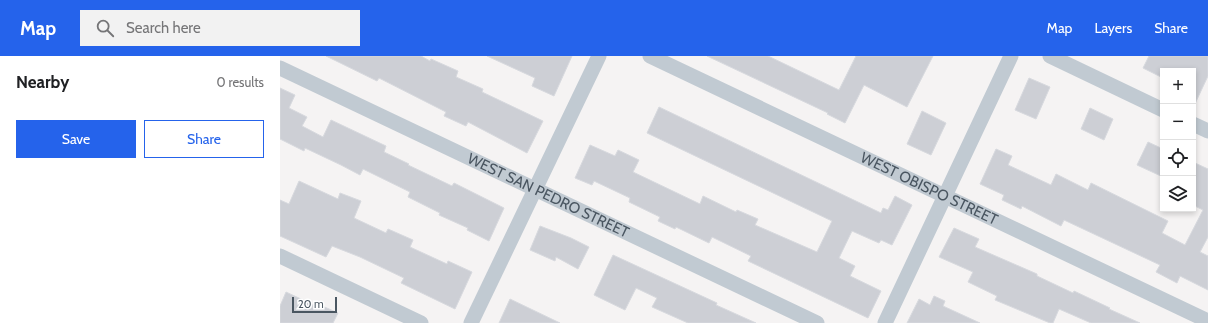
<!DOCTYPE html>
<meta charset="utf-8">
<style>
:root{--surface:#fff;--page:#f2f2f2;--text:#202124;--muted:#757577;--line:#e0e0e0;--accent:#2563eb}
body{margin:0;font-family:Cabin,sans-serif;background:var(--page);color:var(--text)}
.controls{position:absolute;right:12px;top:12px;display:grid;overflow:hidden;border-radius:0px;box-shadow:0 2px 6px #0003}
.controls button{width:36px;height:36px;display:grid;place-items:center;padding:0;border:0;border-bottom:1px solid var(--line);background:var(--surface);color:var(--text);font:20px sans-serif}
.scale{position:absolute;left:12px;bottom:10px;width:45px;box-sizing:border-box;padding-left:4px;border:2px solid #4a5661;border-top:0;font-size:11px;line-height:14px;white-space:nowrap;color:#4a5661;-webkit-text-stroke:3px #fff;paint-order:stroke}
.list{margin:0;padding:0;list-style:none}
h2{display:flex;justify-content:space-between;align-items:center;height:52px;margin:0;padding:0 16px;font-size:17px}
h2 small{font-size:13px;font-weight:400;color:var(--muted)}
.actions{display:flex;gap:8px;padding:12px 16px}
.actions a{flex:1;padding:9px 0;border:1px solid var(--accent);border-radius:0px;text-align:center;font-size:14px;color:var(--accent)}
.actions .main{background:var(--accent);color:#fff}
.icon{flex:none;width:22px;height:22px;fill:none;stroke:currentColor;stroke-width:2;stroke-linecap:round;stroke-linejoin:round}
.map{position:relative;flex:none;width:928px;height:267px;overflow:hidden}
header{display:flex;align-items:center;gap:24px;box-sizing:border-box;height:56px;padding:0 20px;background:var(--accent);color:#fff}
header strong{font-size:19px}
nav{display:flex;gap:22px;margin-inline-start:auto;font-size:14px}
.search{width:280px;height:36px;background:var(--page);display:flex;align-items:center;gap:10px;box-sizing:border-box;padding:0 14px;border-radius:0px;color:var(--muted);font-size:15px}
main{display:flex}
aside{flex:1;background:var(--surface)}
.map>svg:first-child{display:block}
</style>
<header>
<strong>Map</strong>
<div class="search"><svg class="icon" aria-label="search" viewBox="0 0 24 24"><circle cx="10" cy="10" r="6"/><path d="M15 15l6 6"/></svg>Search here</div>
<nav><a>Map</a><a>Layers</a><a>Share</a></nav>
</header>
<main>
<aside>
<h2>Nearby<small>0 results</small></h2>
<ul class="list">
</ul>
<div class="actions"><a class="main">Save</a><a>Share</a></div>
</aside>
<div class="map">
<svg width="928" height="267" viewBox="0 0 928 267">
<rect width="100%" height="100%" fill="#f5f3f3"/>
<g fill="#cdcfd5" stroke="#d7d9de">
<polygon points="46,0 141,0 150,5 151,3 178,15 176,21 203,33 202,36 263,65 247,97 188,66 186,70 164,60 166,56 99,22 97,25"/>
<polygon points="207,0 292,0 274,40 252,30 255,22"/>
<polygon points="427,0 488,0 559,34 576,0 653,0 627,51 584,29 565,67 547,58 548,57"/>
<polygon points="869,0 928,0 928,20 913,52 913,15 883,15 883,22 863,12"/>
<polygon points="749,22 770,31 756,63 735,54"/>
<polygon points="0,32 15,39 9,52 27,61 22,70 43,81 51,64 106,90 104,96 129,108 128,109 172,130 174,127 224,152 209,185 187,174 188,172 159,159 160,157 128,141 130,136 83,113 80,119 61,109 25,92 24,95 0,83"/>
<polygon points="379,51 601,157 603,152 608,154 615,140 632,149 612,189 601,184 599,187 572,175 559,202 575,210 570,220 601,235 588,262 468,205 471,200 432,181 429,187 396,171 395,173 378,165 380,161 349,146 350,142 314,125 312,129 295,122 310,89 335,100 338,94 359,104 353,116 420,148 423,140 456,156 457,154 478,163 475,169 537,196 552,165 367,77"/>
<polygon points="810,52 833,63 824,84 801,73"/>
<polygon points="642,55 666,67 651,99 627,88"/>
<polygon points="868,86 883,93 883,121 857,109"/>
<polygon points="716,93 732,100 728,109 771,129 776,118 808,134 811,127 888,165 882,177 905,189 923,154 913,149 913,106 928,113 928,181 920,196 928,200 928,234 900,220 897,227 876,216 880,209 784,164 781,170 742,150 741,153 722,144 724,139 700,128"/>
<polygon points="19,125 58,143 60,137 81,145 74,162 106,177 108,173 133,184 130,191 167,208 168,205 192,216 175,253 121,227 124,222 80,201 52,190 46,201 0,180 0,144 9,148"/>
<polygon points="260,170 291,182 309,191 298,213 276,201 275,205 250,194"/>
<polygon points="674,172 699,183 695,191 757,218 757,220 793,237 794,235 830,252 829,253 860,267 811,267 779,253 773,267 770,267 715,244 717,240 688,226 693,216 659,201"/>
<polygon points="333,199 437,247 436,249 476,267 408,267 372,251 377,242 356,232 345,254 314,239"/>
<polygon points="6,236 38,251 40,249 58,257 53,267 0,267 0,250"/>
<polygon points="654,240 665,245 663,250 700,267 627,267 639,243 650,249"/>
<polygon points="230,243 280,267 219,267"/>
</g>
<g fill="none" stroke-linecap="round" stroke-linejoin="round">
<g stroke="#c1cad2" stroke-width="15">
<path id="s1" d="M370 0 928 265"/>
<polyline points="770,0 883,54"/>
<path id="s2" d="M0 12 537 267"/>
<polyline points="913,68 928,75"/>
<polyline points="0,200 141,267"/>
<polyline points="191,267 319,0"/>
<polyline points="605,267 731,0"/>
</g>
</g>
<g text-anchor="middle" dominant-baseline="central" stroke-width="3.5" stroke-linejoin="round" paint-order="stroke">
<g font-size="15" fill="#4a5661" stroke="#fff">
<text stroke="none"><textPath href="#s1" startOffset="309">WEST OBISPO STREET</textPath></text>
<text stroke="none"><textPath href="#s2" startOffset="297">WEST SAN PEDRO STREET</textPath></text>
</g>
</g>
</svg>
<div class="controls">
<button>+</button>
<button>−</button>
<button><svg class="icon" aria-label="locate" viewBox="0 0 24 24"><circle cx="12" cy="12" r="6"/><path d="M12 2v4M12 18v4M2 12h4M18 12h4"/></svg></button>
<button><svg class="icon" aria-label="layers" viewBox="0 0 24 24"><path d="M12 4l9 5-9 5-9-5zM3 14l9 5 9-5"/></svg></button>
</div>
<div class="scale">20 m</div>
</div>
</main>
